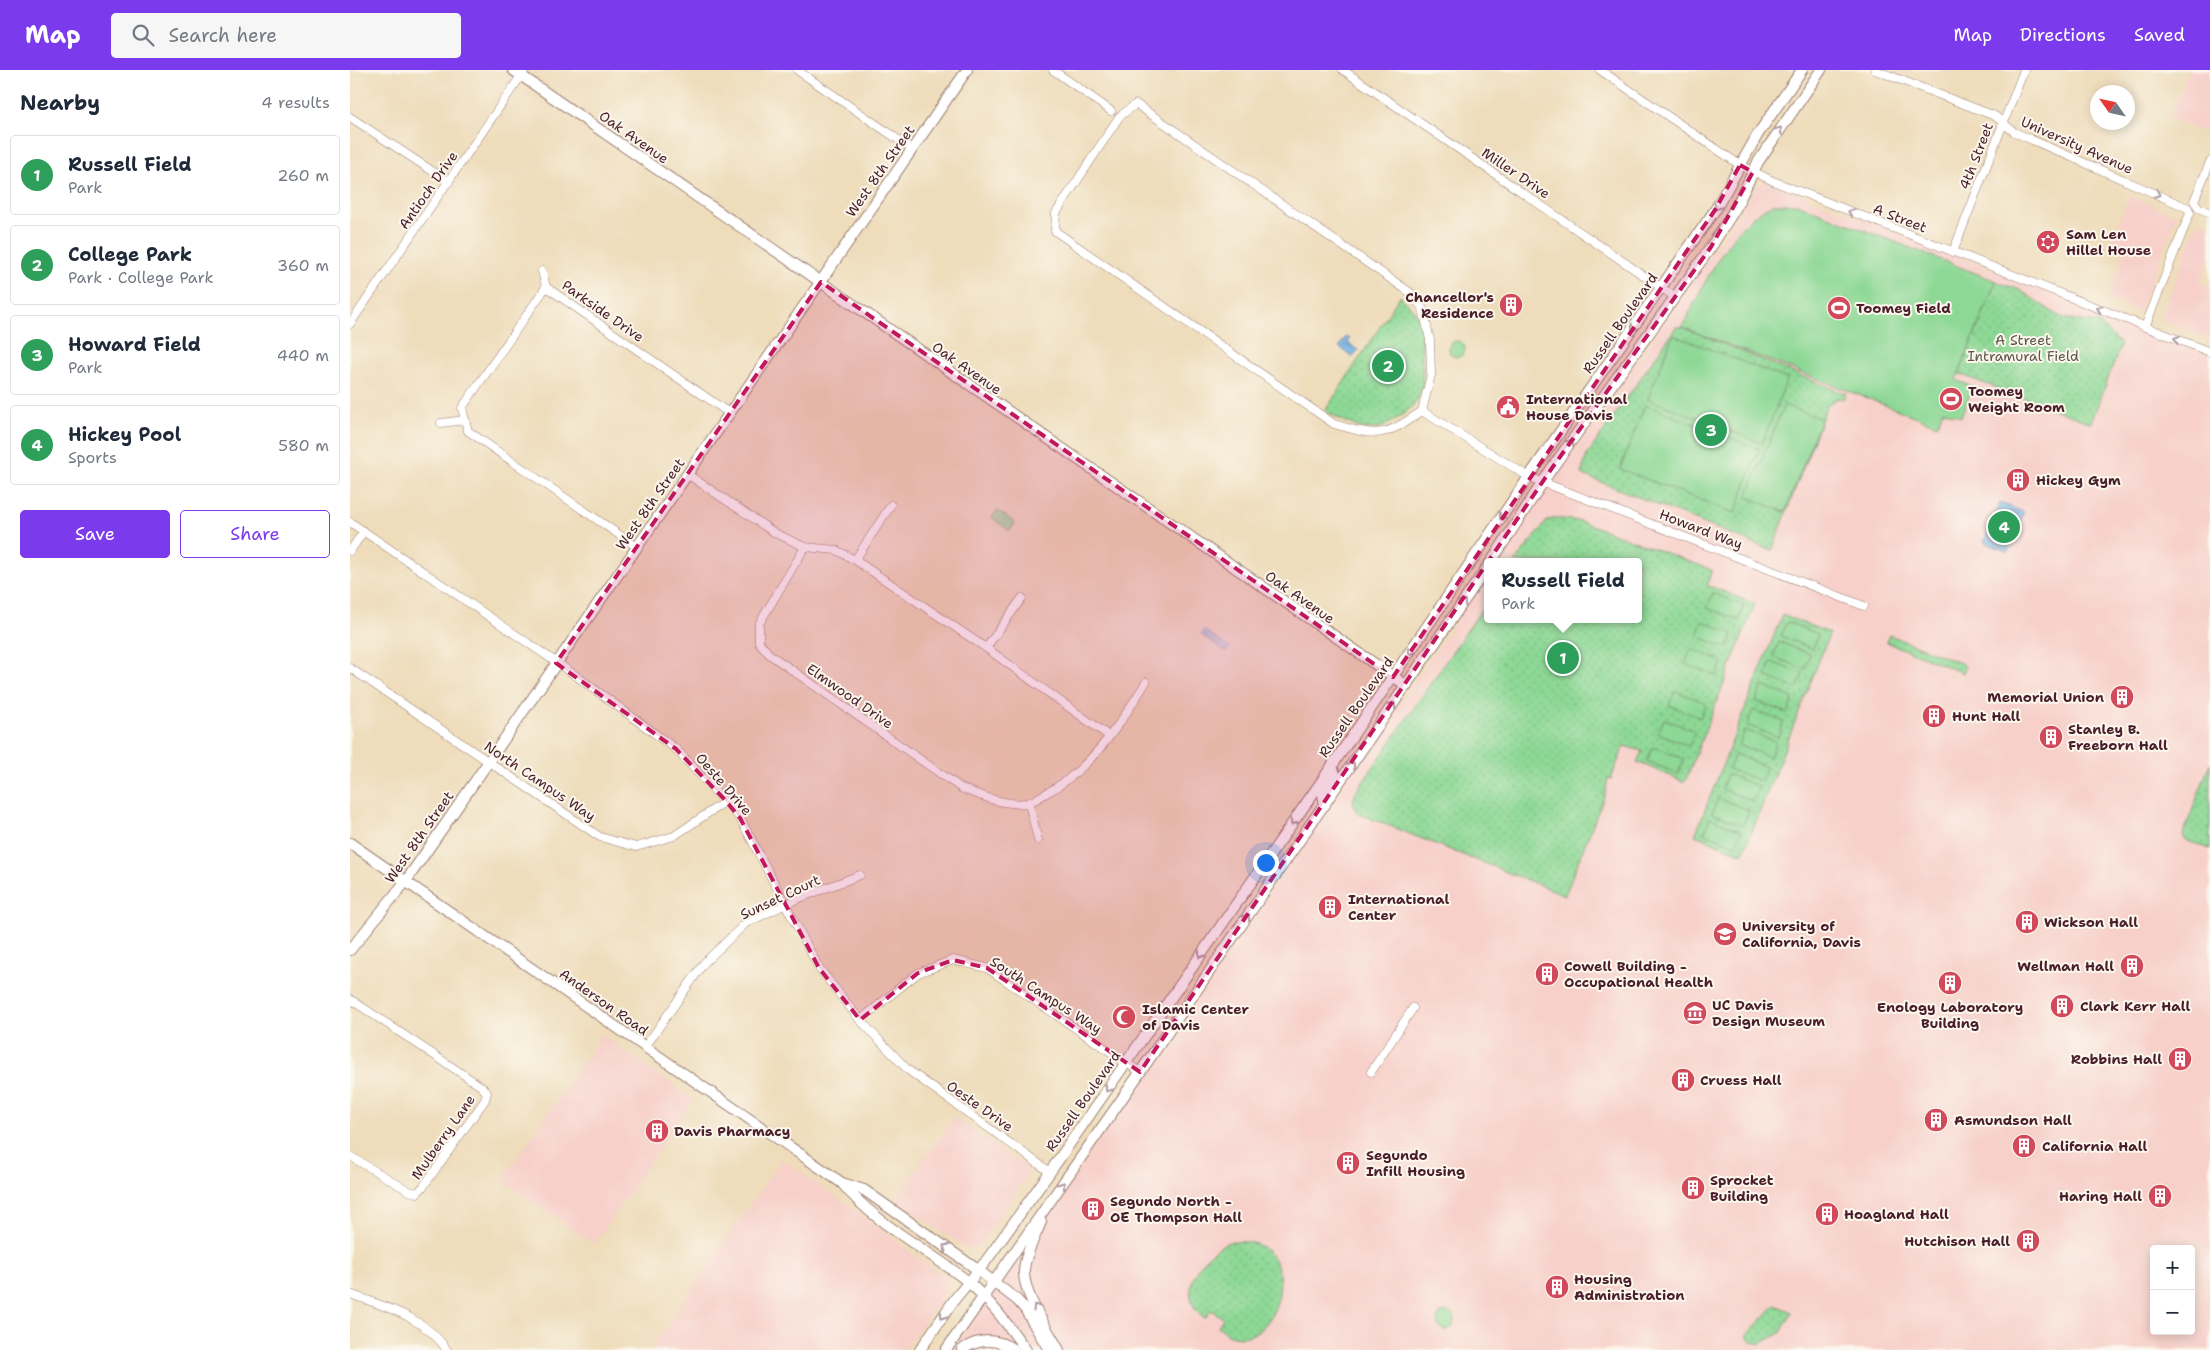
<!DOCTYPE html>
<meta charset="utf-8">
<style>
:root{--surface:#fff;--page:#f6f6f7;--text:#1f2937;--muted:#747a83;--line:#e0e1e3;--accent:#7c3aed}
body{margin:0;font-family:"Shantell Sans",sans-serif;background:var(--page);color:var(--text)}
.controls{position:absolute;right:15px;bottom:15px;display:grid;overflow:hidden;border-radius:5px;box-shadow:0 2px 12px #0003}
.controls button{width:45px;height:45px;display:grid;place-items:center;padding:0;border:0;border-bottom:1px solid var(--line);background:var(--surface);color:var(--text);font:25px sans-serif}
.compass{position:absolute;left:1740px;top:15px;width:45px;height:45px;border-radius:50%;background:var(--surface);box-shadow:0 2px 12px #0003;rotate:304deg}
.you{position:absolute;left:915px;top:792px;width:18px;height:18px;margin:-12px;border:4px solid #fff;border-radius:50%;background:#1a73e8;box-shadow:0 0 0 8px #1a73e833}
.badge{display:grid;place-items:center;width:32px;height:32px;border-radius:50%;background:var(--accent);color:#fff;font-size:16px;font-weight:700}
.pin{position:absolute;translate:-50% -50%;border:2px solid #fff;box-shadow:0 1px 5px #0006}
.popup{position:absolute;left:1134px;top:488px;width:158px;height:65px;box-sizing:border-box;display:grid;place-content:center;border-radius:5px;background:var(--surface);filter:drop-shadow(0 1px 4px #0005);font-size:16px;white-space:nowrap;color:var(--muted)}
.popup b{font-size:19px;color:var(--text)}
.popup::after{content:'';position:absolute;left:50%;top:100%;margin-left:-10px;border:10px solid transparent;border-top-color:var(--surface)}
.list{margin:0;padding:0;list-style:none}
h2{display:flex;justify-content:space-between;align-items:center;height:65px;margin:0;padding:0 20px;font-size:21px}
h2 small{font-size:16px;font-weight:400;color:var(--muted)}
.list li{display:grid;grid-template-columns:32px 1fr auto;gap:15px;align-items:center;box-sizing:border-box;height:80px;margin:0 10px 10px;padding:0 10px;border:1px solid var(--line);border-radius:5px}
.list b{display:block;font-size:19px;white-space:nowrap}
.list p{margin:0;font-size:16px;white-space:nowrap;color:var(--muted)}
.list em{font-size:16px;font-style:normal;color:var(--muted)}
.actions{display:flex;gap:10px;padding:15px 20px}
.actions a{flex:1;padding:11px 0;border:1px solid var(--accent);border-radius:5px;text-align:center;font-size:18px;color:var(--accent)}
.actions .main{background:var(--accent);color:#fff}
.icon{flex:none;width:28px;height:28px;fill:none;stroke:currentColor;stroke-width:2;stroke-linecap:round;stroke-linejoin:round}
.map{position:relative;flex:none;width:1860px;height:1280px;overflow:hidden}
header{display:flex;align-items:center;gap:30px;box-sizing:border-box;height:70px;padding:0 25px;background:var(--accent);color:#fff}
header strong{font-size:24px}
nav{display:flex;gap:28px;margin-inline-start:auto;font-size:18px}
.search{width:350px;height:45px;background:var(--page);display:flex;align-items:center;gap:12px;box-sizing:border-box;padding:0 18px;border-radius:5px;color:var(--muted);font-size:19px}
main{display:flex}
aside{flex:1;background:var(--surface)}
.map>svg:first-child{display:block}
</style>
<header>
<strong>Map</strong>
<div class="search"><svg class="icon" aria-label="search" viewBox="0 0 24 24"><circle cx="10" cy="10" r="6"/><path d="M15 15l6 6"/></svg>Search here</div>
<nav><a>Map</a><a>Directions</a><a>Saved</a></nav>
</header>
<main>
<aside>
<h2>Nearby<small>4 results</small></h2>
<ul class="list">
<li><span class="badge" style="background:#2e9e5b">1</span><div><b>Russell Field</b><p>Park</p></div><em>260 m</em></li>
<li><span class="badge" style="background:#2e9e5b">2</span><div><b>College Park</b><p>Park · College Park</p></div><em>360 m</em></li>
<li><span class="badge" style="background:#2e9e5b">3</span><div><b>Howard Field</b><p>Park</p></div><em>440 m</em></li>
<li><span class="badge" style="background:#2e9e5b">4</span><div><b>Hickey Pool</b><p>Sports</p></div><em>580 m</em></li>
</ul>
<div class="actions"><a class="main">Save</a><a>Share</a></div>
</aside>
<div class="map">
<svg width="1860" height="1280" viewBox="0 0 1860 1280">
<defs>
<pattern id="grass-dots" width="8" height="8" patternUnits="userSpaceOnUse" patternTransform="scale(1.25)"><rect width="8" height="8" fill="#8dd895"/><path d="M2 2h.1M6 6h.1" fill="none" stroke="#7bb981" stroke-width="1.8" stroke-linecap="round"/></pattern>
<pattern id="water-ripples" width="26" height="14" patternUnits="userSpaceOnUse" patternTransform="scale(1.25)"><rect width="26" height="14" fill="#73b1e6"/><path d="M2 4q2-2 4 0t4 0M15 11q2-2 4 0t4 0" fill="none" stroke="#608fbb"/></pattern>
</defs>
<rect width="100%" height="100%" fill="#fbf7ec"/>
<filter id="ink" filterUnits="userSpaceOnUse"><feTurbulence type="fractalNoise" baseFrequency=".02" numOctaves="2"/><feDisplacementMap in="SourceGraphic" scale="10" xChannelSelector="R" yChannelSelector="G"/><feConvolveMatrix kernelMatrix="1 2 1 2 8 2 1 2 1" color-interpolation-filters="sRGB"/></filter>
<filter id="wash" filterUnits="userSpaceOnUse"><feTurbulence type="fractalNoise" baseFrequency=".0096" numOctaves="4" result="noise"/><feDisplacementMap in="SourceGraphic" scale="20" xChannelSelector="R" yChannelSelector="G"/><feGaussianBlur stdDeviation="1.12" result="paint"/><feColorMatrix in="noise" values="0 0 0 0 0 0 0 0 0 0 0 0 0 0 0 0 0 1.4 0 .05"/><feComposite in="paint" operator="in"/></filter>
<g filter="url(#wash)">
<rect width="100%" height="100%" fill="#eedcba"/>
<g fill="#f7d0ca" fill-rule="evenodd">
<polygon points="1839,0 1860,0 1859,64 1819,48"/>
<path d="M1412 110 1860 284V1280H602L1138 505V549H1288V492H1147ZM1804 1179H1841V1261H1804Z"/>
<polygon points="1779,126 1827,145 1790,241 1757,229 1777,178 1762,171"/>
<polygon points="1848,151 1860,155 1860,187 1851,213 1860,217 1860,269 1811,249"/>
<polygon points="252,965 343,1029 244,1174 152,1110"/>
<polygon points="604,1047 675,1096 679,1104 629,1176 616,1178 545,1130"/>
<polygon points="432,1089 536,1162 561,1183 594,1206 598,1212 596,1221 554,1280 300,1280"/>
</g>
<g fill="url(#grass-dots)" stroke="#6c7c60">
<polygon points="1646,211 1670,220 1707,245 1718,249 1749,253 1771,275 1741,353 1609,304"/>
<path d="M1050 226C1057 233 1065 240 1069 249 1073 257 1072 271 1072 280 1073 315 1078 329 1046 349 1038 354 1031 359 1021 359 1006 359 988 348 975 341Z"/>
<polygon points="1326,257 1332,257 1496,324 1494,328 1486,329 1477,335 1422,481 1231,404 1237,385"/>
<path d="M1205 448 1230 451 1362 500 1357 515 1405 534 1335 712 1287 692 1292 681 1274 676 1261 709 1258 708 1255 724 1215 825 1009 744C1002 737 1002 731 1006 722L1138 530V549H1288V492H1165L1197 451Z"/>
<polygon points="1432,545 1480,563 1393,784 1345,765"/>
<polygon points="1539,565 1613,594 1615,597 1613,603 1536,572"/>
<polygon points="1860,693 1860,779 1835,770 1833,765"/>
<path d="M882 1171C892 1172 903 1171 912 1177 949 1200 923 1280 880 1265 876 1263 872 1259 868 1256L873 1248 861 1240 855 1248C822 1226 852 1180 882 1171Z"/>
<polygon points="1425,1235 1442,1242 1431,1263 1410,1274 1400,1271 1396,1266"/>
</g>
<g fill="#8dd895" stroke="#6c7c60">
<path d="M1423 134H1447L1646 211 1606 310 1623 317 1611 347 1593 340 1587 355 1332 257C1354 216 1379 154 1423 134Z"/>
<polygon points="1323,265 1437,309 1412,373 1298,329"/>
<circle cx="1107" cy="279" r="8"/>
<polygon points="1295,335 1409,379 1385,443 1270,399"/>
<polygon points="1434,335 1471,349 1435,442 1397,427"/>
<polygon points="647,440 665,453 660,461 642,448"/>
<polygon points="1363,523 1394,536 1389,550 1357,538"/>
<polygon points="1352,551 1383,564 1378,578 1347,566"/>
<polygon points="1437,552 1468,564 1463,579 1431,566"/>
<polygon points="1429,572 1460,584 1455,599 1423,587"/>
<polygon points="1341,579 1372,591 1367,606 1335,594"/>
<polygon points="1421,592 1453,604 1447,619 1416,606"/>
<polygon points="1412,616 1443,628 1438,643 1406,631"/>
<polygon points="1325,621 1356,633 1350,648 1319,635"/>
<polygon points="1403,640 1434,652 1428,667 1397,655"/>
<polygon points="1314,649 1345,661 1339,676 1308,663"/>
<polygon points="1395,660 1426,672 1420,687 1389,675"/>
<polygon points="1303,677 1334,689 1328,704 1297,691"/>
<polygon points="1385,684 1416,697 1411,711 1379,699"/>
<polygon points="1377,704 1409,717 1403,731 1372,719"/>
<polygon points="1368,728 1399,740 1393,755 1362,743"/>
<polygon points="1360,748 1391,761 1385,775 1354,763"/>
<circle cx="1096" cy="1251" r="9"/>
</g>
<g fill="url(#water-ripples)" stroke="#5e6888">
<polygon points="996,267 1000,269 998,273 1008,280 1003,287 989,277"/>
<polygon points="1650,433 1674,442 1658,482 1634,472"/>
<polygon points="854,560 880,578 876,582 851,565"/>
</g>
</g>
<g filter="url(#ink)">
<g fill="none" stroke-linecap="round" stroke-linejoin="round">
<g stroke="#9c7e72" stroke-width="9">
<g id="street">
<polyline points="447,0 562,79"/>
<polyline points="703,0 761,41"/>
<polyline points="993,0 1325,227"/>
<polyline points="1250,0 1390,95 1423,111 1860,282"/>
<polyline points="1525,0 1645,46 1664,62 1838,138 1840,143 1795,257"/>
<polyline points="0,47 99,112"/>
<polyline points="1860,92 1844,131 1849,138 1860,143"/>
<polyline points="1603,182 1674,0"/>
<polyline points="192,201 196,217"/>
<polyline points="0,254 175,0"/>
<path d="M1072 341C1033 368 1028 367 984 354L705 161 706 143 769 47 786 34 1061 223 1073 239 1080 270 1081 305 1072 341 1179 407 1514 536"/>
<polyline points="91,353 115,350"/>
<polyline points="337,404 425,463 455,477 486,480 505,490 636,578 759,666"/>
<polyline points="0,452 225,605 326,679 390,748 469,898 510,950 558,1000 700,1102"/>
<polyline points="287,477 118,361 112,338 196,217 379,343"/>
<path d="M455 477 409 554V572L419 584 611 718C631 726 655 736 677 733 683 732 689 727 695 724 739 701 770 655 796 612"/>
<polyline points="0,481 14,461"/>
<polyline points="505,490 541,435"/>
<polyline points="636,578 672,528"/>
<polyline points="0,598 250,767 286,777 324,766 376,731"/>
<polyline points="679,733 688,770"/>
<polyline points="0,929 132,1017 137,1023 135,1030 73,1117 67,1123 59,1121 0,1086"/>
<polyline points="510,950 568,903 603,890 637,898 790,1002"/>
<polyline points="295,977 354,893 396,853 447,829 510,805"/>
<polyline points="1021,1002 1063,938"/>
<path d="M0 1224C35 1237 75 1247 97 1280"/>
</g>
</g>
<g stroke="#9c7e72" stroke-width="12">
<g id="secondary">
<polyline points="163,0 1057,616"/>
<polyline points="1141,492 1202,398 1361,177 1385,139 1408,92 1471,0"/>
<polyline points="975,735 973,725 985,704 982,696"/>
<path d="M0 773 492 1113C525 1154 575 1178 616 1210 640 1230 658 1255 676 1280"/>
<polyline points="0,880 56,811 617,0"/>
<polyline points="492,1113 514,1120 628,1200 667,1230 675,1239 699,1280"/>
<path d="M691 1152C685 1167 675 1184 674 1200 673 1225 697 1258 709 1280"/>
<polyline points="570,1280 604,1230 636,1191 700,1102 971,712 1189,392 1365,140 1408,64 1452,0"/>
<polyline points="596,1280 769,1033 1138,496"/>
<path d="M612 1280C628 1268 648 1268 664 1280"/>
</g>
</g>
<use href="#street" stroke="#fff" stroke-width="8"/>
<use href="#secondary" stroke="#fff" stroke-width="10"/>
</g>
<defs><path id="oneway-chevron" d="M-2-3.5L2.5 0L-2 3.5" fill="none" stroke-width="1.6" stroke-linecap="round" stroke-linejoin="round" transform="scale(1.25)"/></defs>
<g stroke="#ae9aa0">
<use href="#oneway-chevron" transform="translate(1429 60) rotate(-56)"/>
<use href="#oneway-chevron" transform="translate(1807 124) rotate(23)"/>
<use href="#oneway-chevron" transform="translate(1367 137) rotate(123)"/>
<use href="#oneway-chevron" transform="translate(1501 142) rotate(-159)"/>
<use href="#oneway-chevron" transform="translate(1750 239) rotate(-159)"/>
<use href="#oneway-chevron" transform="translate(1284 258) rotate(125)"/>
<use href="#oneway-chevron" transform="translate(1827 269) rotate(-159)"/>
<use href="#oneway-chevron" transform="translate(1221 372) rotate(-54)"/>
<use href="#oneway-chevron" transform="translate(1152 447) rotate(124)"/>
<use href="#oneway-chevron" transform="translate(1113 532) rotate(-56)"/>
<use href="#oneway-chevron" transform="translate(1061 582) rotate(125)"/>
<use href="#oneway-chevron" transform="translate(1043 635) rotate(-55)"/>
<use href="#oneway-chevron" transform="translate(1002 695) rotate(-56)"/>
<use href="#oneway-chevron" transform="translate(943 752) rotate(125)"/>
<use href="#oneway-chevron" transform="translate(897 847) rotate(-55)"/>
<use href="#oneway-chevron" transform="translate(851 885) rotate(125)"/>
<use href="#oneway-chevron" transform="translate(758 1019) rotate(125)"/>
<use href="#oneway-chevron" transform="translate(712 1115) rotate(-55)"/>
<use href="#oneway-chevron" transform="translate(596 1177) rotate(-145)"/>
<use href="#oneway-chevron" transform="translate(686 1237) rotate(-120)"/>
<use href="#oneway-chevron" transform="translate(593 1246) rotate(124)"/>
</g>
</g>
<path fill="#c2185b" fill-opacity="0.2" stroke="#c2185b" stroke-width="4" stroke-dasharray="10 6" stroke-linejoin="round" d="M1390 95 1403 102 1361 177 1202 398 790 1002 637 898 603 890 568 903 510 950 469 898 390 748 376 731 326 679 206 593 471 212 1043 607 1365 140Z"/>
<defs>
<g id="synagogue-disc" transform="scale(1.25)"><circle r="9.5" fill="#d1495b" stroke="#fbf7ec"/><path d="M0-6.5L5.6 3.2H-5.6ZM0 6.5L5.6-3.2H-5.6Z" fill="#fff"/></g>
<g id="building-disc" transform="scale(1.25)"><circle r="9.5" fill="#d1495b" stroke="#fbf7ec"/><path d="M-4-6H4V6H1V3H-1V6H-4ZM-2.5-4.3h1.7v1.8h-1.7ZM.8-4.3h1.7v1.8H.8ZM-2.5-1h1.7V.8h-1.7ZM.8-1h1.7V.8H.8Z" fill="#fff"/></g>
<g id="stadium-disc" transform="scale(1.25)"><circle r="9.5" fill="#d1495b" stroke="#fbf7ec"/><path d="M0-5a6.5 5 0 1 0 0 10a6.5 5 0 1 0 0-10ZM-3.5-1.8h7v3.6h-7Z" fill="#fff"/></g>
<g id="civic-disc" transform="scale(1.25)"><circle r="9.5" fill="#d1495b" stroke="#fbf7ec"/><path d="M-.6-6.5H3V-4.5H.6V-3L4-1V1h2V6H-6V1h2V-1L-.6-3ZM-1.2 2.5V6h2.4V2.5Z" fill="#fff"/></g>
<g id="university-disc" transform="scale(1.25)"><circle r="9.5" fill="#d1495b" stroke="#fbf7ec"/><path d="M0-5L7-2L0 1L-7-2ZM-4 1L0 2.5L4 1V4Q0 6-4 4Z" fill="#fff"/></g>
<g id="museum-disc" transform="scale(1.25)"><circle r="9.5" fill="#d1495b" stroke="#fbf7ec"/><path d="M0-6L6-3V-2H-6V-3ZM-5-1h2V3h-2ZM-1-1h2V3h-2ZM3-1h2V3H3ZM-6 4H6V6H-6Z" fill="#fff"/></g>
<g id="mosque-disc" transform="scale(1.25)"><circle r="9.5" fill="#d1495b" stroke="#fbf7ec"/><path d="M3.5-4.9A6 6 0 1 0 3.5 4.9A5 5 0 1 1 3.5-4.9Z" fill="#fff"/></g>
</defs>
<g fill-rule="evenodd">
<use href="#synagogue-disc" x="1698" y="172"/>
<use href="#building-disc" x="1161" y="235"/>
<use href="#stadium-disc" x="1489" y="238"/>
<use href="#stadium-disc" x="1601" y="329"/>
<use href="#civic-disc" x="1158" y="337"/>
<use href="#building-disc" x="1668" y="410"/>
<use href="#building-disc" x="1772" y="627"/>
<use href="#building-disc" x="1584" y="646"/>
<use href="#building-disc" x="1701" y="667"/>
<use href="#building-disc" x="980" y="837"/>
<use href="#building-disc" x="1677" y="852"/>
<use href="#university-disc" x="1375" y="864"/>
<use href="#building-disc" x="1782" y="896"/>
<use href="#building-disc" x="1197" y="904"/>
<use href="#building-disc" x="1600" y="913"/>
<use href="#building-disc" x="1712" y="936"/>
<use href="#museum-disc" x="1345" y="943"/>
<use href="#mosque-disc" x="774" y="947"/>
<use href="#building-disc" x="1830" y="989"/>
<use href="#building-disc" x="1333" y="1010"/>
<use href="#building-disc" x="1586" y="1050"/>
<use href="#building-disc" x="307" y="1061"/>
<use href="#building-disc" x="1674" y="1076"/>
<use href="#building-disc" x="998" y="1093"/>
<use href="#building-disc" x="1343" y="1118"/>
<use href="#building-disc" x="1810" y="1126"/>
<use href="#building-disc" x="743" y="1139"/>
<use href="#building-disc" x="1477" y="1144"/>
<use href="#building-disc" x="1678" y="1171"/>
<use href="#building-disc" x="1207" y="1217"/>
</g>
<g text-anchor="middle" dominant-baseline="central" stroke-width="4" stroke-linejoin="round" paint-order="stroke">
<g font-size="14" fill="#4a1f2b" stroke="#fbf7ec">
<text transform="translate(284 67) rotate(35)">Oak Avenue</text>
<text transform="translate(1727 75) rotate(24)">University Avenue</text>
<text transform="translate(1626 86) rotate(-69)">4th Street</text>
<text transform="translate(530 101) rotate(-55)">West 8th Street</text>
<text transform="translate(1166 103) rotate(34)">Miller Drive</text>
<text transform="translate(78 120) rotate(-55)">Antioch Drive</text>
<text transform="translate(1550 148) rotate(21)">A Street</text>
<text transform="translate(253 241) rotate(35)">Parkside Drive</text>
<text transform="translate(1270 253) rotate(-55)">Russell Boulevard</text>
<text transform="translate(617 298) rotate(35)">Oak Avenue</text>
<text transform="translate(300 434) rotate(-55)">West 8th Street</text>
<text transform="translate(1351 459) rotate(21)">Howard Way</text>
<text transform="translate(950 527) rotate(35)">Oak Avenue</text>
<text transform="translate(500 626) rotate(35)">Elmwood Drive</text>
<text transform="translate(1006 637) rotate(-55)">Russell Boulevard</text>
<text transform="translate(190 711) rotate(34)">North Campus Way</text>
<text transform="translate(374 714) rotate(49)">Oeste Drive</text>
<text transform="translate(69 767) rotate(-55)">West 8th Street</text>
<text transform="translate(430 827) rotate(-25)">Sunset Court</text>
<text transform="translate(696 925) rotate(33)">South Campus Way</text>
<text transform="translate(254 932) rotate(35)">Anderson Road</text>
<text transform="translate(733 1031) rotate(-55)">Russell Boulevard</text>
<text transform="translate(630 1036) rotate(35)">Oeste Drive</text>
<text transform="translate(93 1067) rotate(-55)">Mulberry Lane</text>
</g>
<g font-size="14" font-weight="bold" fill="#4a1f2b" stroke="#fbf7ec" text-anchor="start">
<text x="1716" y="164">Sam Len<tspan x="1716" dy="16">Hillel House</tspan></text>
<text x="1144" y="227" text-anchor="end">Chancellor's<tspan x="1144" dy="16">Residence</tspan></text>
<text x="1506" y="238">Toomey Field</text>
<text x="1618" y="321">Toomey<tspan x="1618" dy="16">Weight Room</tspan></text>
<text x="1176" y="329">International<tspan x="1176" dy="16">House Davis</tspan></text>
<text x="1686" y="410">Hickey Gym</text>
<text x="1754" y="627" text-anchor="end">Memorial Union</text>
<text x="1602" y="646">Hunt Hall</text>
<text x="1718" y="659">Stanley B.<tspan x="1718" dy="16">Freeborn Hall</tspan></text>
<text x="998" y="829">International<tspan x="998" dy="16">Center</tspan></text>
<text x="1694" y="852">Wickson Hall</text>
<text x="1392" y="856">University of<tspan x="1392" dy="16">California, Davis</tspan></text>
<text x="1214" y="896">Cowell Building -<tspan x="1214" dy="16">Occupational Health</tspan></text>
<text x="1764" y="896" text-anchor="end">Wellman Hall</text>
<text x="1362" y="935">UC Davis<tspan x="1362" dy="16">Design Museum</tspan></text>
<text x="1730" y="936">Clark Kerr Hall</text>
<text x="1600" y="937" text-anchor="middle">Enology Laboratory<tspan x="1600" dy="16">Building</tspan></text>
<text x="792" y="939">Islamic Center<tspan x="792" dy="16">of Davis</tspan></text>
<text x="1812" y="989" text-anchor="end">Robbins Hall</text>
<text x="1350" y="1010">Cruess Hall</text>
<text x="1604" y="1050">Asmundson Hall</text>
<text x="324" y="1061">Davis Pharmacy</text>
<text x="1692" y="1076">California Hall</text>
<text x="1016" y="1085">Segundo<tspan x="1016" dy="16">Infill Housing</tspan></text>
<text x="1360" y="1110">Sprocket<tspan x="1360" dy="16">Building</tspan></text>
<text x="1792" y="1126" text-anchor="end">Haring Hall</text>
<text x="760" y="1131">Segundo North -<tspan x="760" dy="16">OE Thompson Hall</tspan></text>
<text x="1494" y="1144">Hoagland Hall</text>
<text x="1660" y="1171" text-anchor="end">Hutchison Hall</text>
<text x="1224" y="1209">Housing<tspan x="1224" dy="16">Administration</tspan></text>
</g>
<g font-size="14" fill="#5e564b" stroke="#fbf7ec">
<text x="1673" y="270">A Street<tspan x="1673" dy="16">Intramural Field</tspan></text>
</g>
</g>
</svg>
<div class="controls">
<button>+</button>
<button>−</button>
</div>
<svg class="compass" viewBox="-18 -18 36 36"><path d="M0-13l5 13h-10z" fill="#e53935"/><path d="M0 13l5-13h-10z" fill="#747a83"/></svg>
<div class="you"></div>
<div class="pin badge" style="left:1213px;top:588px;background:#2e9e5b">1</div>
<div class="popup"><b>Russell Field</b>Park</div>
<div class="pin badge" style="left:1038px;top:296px;background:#2e9e5b">2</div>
<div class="pin badge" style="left:1361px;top:360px;background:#2e9e5b">3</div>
<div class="pin badge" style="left:1654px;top:457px;background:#2e9e5b">4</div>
</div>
</main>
